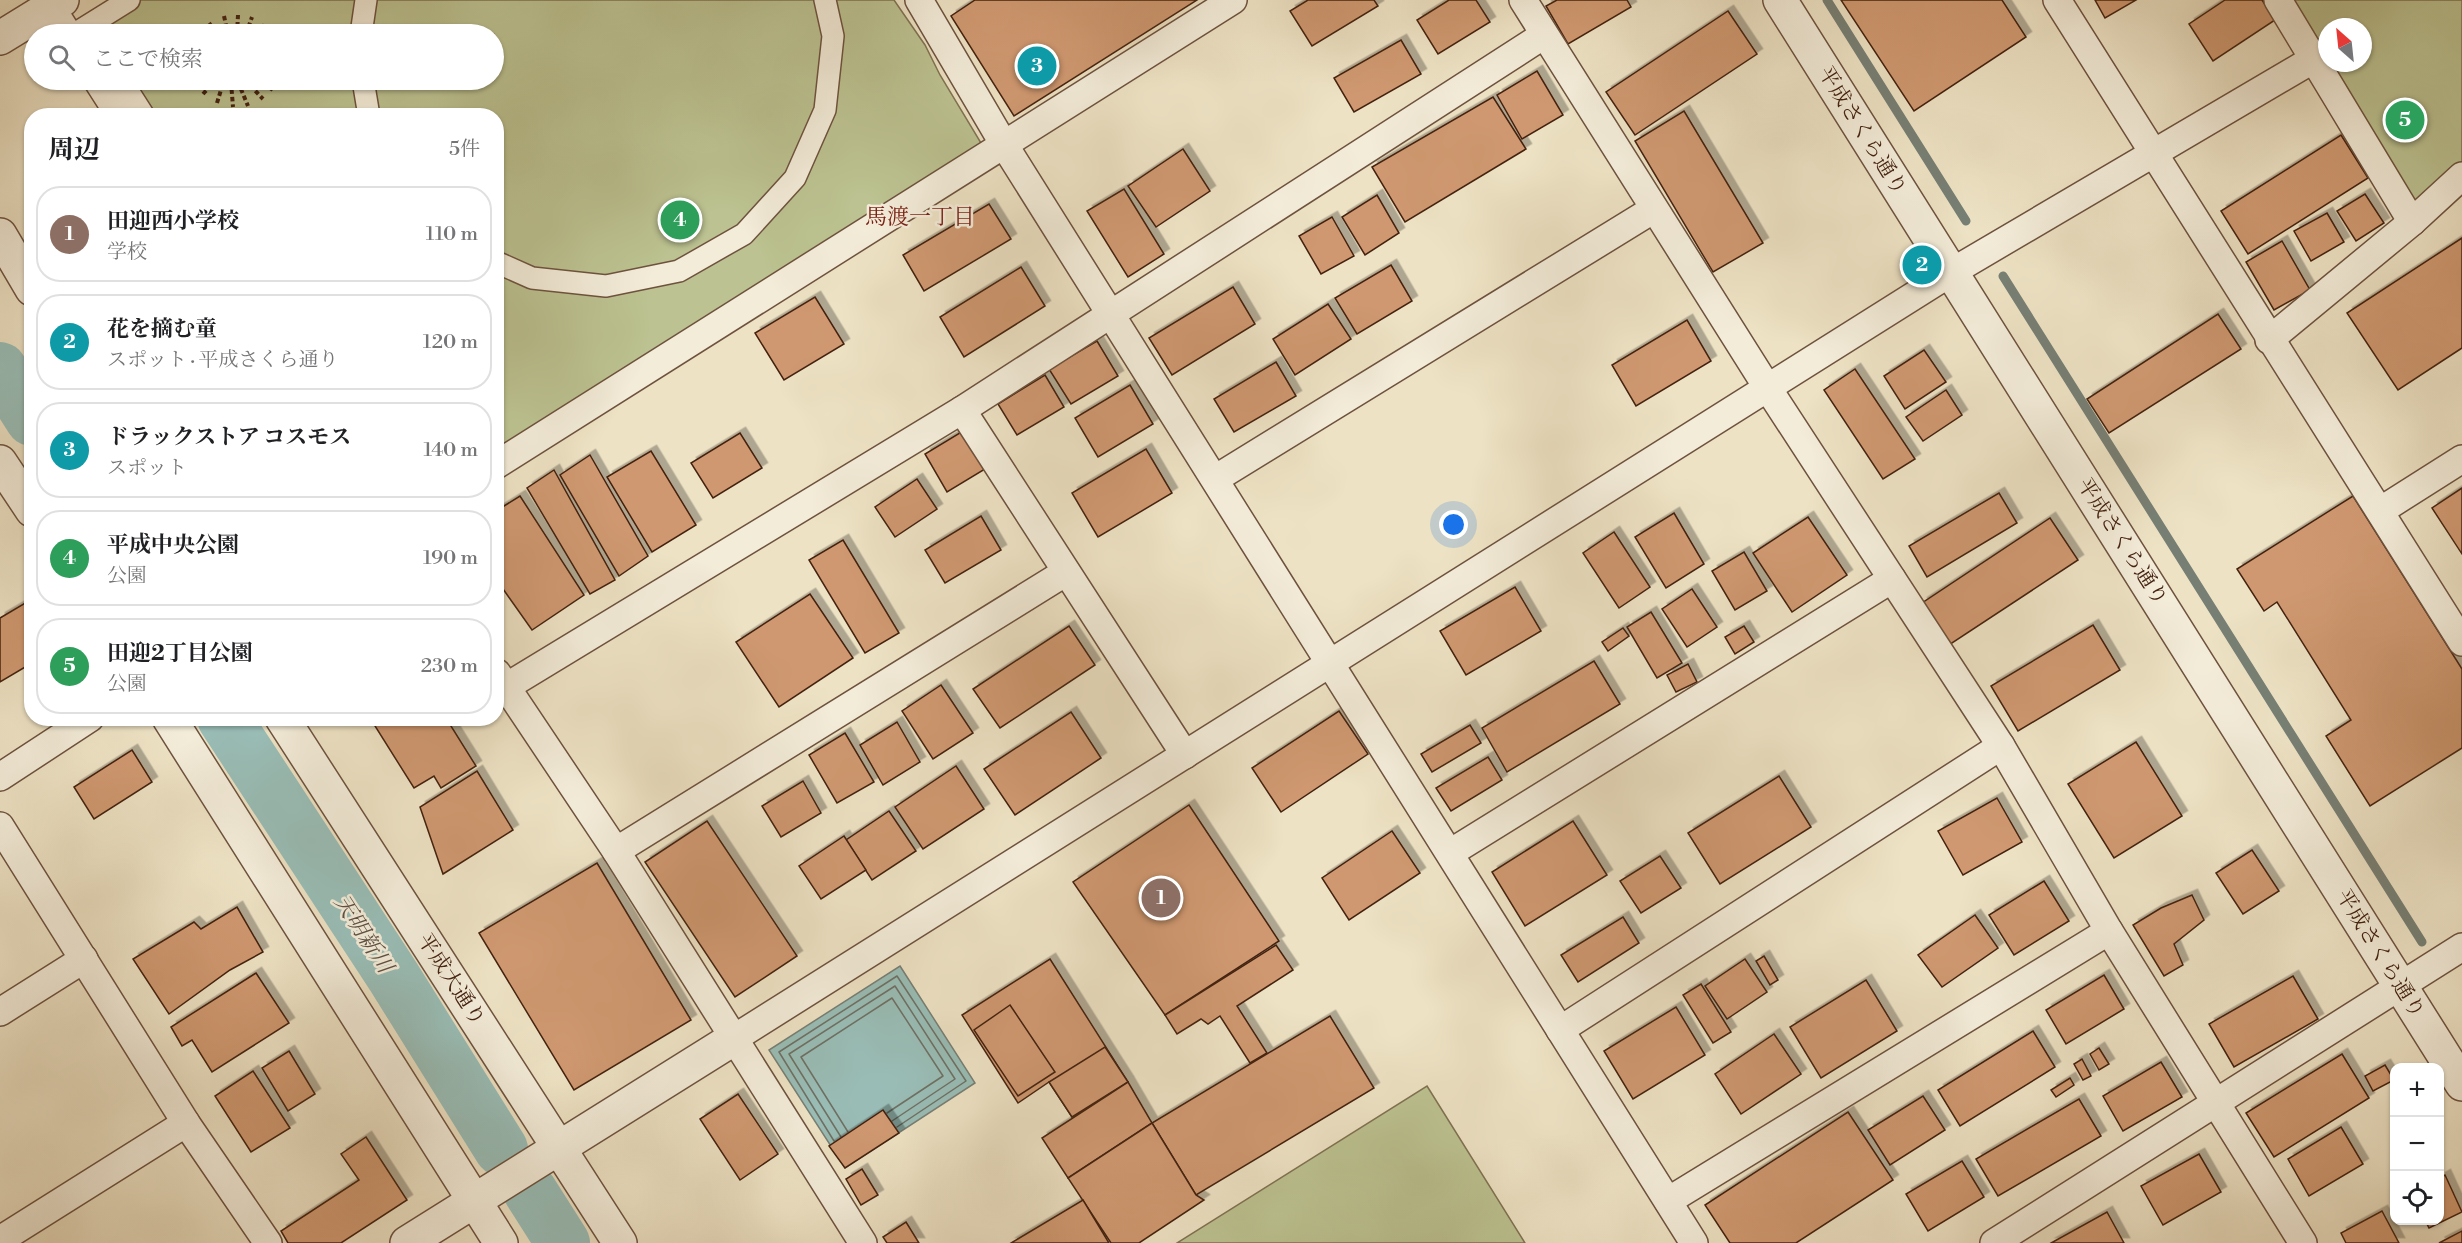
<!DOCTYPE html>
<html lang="ja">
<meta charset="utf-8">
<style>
:root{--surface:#fff;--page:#f2f2f2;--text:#202124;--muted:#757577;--line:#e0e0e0;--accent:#2563eb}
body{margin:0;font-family:"Libre Bodoni","Noto Serif JP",serif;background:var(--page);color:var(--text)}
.controls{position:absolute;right:18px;bottom:18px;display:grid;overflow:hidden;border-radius:12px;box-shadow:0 2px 4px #0004}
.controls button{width:54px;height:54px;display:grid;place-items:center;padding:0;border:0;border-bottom:2px solid var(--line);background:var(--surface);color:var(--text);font:30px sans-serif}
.compass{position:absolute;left:2318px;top:18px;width:54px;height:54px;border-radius:50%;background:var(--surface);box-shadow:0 2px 4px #0004;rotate:333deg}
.you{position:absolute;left:1454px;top:525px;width:21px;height:21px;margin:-15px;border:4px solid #fff;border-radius:50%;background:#1a73e8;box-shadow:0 0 0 9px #1a73e833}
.badge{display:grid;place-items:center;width:39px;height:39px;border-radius:50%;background:var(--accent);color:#fff;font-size:20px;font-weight:700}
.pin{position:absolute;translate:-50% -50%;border:3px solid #fff;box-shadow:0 2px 6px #0006}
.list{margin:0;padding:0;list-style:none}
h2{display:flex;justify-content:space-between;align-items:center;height:78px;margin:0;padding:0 24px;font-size:26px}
h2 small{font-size:20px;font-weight:400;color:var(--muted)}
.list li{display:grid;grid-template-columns:39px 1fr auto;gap:18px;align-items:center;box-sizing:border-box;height:96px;margin:0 12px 12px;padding:0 12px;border:2px solid var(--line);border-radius:24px}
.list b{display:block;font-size:22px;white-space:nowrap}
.list p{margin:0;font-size:20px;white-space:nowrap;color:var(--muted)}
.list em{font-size:20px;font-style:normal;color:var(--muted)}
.icon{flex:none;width:33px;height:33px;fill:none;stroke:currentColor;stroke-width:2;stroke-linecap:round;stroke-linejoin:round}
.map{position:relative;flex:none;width:2462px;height:1243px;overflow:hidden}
.search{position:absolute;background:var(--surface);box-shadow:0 2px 4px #0004;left:24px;top:24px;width:480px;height:66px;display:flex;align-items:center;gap:15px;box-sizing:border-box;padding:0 21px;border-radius:33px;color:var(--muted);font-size:22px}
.panel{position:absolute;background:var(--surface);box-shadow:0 2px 4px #0004;left:24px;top:108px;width:480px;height:618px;border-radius:24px}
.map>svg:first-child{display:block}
</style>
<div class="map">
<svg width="2462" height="1243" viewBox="0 0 2462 1243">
<defs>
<filter id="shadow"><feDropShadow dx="5.5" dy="-5.5" stdDeviation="0" flood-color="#0004"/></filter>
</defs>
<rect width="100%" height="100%" fill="#ede2c4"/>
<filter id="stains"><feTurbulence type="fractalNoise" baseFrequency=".00333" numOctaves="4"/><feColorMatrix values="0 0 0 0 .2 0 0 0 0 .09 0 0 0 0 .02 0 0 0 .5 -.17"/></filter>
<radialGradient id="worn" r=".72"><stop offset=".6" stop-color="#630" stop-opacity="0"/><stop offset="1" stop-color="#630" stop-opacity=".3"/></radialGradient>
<g fill="#bcc291" stroke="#807251" stroke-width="1.5" fill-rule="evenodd">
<polygon points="129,0 894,0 925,45 940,75 981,143 497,454 496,116 136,115 113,80 494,80 494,34 84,34"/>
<path d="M2278 0H2462V176L2412 222ZM2327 27H2363V63H2327Z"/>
<polygon points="1427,1086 1525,1243 1177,1243"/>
</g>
<polygon fill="#99bdb6" stroke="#777f74" stroke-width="1.5" points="900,966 975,1083 845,1168 769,1050"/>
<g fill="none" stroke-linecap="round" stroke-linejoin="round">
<g stroke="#6e7064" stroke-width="1.5">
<polyline points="848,1132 801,1057 892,998 943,1076 887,1113"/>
<polyline points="841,1137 789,1054 895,986 955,1079 892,1121"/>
<polyline points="834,1141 779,1052 897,976 966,1081 897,1127"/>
</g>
<g stroke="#777f74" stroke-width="9">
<polyline points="1827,0 1966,221"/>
<polyline points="2003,276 2422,942"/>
</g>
<g stroke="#99bdb6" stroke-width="54">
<polyline points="0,369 32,419"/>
<polyline points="224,718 393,976 501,1149"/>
<polyline points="530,1191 563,1243"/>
</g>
</g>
<g fill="#cf9870" stroke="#421" stroke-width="1.5" filter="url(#shadow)">
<polygon points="975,0 1197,0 1014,116 951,16"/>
<polygon points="1308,0 1374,0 1378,6 1312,46 1290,11"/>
<polygon points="1449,0 1476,0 1490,22 1438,54 1417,20"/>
<polygon points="1557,0 1627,0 1631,7 1568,44 1546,6"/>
<polygon points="1841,0 2002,0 2026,37 1914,111"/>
<polygon points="2095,0 2136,0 2105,18"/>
<polygon points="2225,0 2262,0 2275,20 2213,61 2189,24"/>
<polygon points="1728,11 1757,54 1635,135 1606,92"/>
<polygon points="1401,40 1421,74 1354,112 1334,78"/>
<polygon points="1537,71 1563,115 1522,139 1497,95"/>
<polygon points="1493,97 1526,149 1405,222 1372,167"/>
<polygon points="1684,111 1763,243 1713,272 1635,141"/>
<polygon points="2341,135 2368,178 2248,254 2221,211"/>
<polygon points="1183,149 1210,191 1156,227 1128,186"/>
<polygon points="1124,189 1164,254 1128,277 1087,211"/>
<polygon points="2365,194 2384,223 2356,241 2337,211"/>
<polygon points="1377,195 1399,233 1365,255 1342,217"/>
<polygon points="989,204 1011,239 924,291 903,255"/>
<polygon points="2327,213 2344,242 2311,261 2294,231"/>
<polygon points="1332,217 1354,256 1321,274 1299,236"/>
<polygon points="2462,238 2462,348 2398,390 2347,313"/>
<polygon points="2282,241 2310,290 2274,310 2246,262"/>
<polygon points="1391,265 1412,301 1357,334 1335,298"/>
<polygon points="1021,267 1045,306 964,357 940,317"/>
<polygon points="1233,287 1255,324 1172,375 1149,338"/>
<polygon points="815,297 844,344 784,380 755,333"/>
<polygon points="1328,304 1351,339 1295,375 1273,339"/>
<polygon points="2218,314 2241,349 2109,433 2087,399"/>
<polygon points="1687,320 1711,361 1636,406 1612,365"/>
<polygon points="1097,341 1118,376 1071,404 1049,369"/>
<polygon points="1924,350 1946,382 1905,409 1884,376"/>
<polygon points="1276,362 1296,396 1234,432 1214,399"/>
<polygon points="1855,369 1915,459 1883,479 1824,390"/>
<polygon points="1045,375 1064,407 1017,435 998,404"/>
<polygon points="1130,385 1153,424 1098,457 1075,418"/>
<polygon points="1946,390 1962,415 1923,441 1906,417"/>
<polygon points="963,431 985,469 947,492 925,454"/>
<polygon points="740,433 762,468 713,498 691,463"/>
<polygon points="1146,449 1172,493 1098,537 1072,493"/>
<polygon points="651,451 696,525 652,552 607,477"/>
<polygon points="590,455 648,556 619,576 560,475"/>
<polygon points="554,470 615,580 590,594 527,488"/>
<polygon points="917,479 937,509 895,537 875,507"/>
<polygon points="2462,488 2462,554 2432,508"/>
<polygon points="1999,493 2017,523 1927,577 1909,546"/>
<polygon points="520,496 584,595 532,630 496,579 496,511"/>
<polygon points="2353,496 2462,669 2462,748 2370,806 2326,736 2351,720 2277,602 2264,611 2237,569"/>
<polygon points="1674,513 1704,564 1666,588 1635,537"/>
<polygon points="981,516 1001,550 945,583 925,550"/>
<polygon points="1808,517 1847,575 1792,612 1753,553"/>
<polygon points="2050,518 2078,560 1949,645 1922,603"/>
<polygon points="1614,532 1650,587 1619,608 1583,553"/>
<polygon points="843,540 899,633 865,653 809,560"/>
<polygon points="1744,552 1767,591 1735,610 1712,571"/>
<polygon points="1515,587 1541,631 1466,675 1440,631"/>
<polygon points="1692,589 1717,627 1687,647 1662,609"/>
<polygon points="810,594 853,658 779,707 736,642"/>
<polygon points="32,599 32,663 0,682 0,618"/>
<polygon points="1651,612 1682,663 1657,678 1627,627"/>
<polygon points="2093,625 2120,670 2018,731 1991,686"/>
<polygon points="1069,626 1095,665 1000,728 973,689"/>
<polygon points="1744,626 1754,642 1735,654 1725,637"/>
<polygon points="1623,628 1629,636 1608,651 1602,642"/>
<polygon points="1594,661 1620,704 1507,772 1482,728"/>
<polygon points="1688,664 1697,682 1676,692 1667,675"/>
<polygon points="941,685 973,733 933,759 902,711"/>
<polygon points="1339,711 1368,754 1281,812 1252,768"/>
<polygon points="1071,712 1101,758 1015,815 984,769"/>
<polygon points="370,718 446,718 476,766 441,788 434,776 414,788"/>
<polygon points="897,722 920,762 883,785 860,745"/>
<polygon points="1470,725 1481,743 1432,772 1421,754"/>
<polygon points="845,733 874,782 837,803 809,755"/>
<polygon points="2136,742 2182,816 2114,858 2068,784"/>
<polygon points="132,750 152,782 94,819 74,787"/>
<polygon points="1488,757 1502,780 1451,811 1436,788"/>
<polygon points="956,766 984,809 923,849 895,807"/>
<polygon points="477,771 513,830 443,874 420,807"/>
<polygon points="1779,776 1811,827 1720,884 1688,833"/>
<polygon points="803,781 821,813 781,837 762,806"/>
<polygon points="1997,798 2022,842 1963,875 1938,831"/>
<polygon points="1189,805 1279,941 1165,1015 1073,882"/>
<polygon points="889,811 916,851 872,880 846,840"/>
<polygon points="707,821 797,956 735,997 645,862"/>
<polygon points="1573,821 1607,875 1525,926 1492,872"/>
<polygon points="1392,831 1420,873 1349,920 1322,878"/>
<polygon points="844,836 866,870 821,899 799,866"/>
<polygon points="2252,850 2279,891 2243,914 2216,873"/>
<polygon points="1660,856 1681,888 1641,913 1620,881"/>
<polygon points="597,863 691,1020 574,1090 479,933"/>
<polygon points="2044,881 2069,921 2014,955 1989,915"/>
<polygon points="2192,895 2204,920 2174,944 2183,965 2164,976 2133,925 2161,908"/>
<polygon points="237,907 263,952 230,970 169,1014 133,959 194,922 201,929"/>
<polygon points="1975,915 1998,948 1942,987 1918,955"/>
<polygon points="1623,917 1639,943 1578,982 1561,955"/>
<polygon points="1276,945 1293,970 1237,1006 1267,1053 1250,1063 1220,1016 1208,1024 1201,1019 1177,1034 1165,1015"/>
<polygon points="1764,956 1778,980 1770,985 1756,961"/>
<polygon points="1050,959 1128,1082 1072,1117 1049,1082 1018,1103 962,1015"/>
<polygon points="1745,959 1767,992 1727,1019 1705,986"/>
<polygon points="256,973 289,1023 212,1072 192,1040 182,1046 171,1027"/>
<polygon points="2104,975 2124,1009 2066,1044 2046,1010"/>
<polygon points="2293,976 2318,1019 2234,1067 2209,1024"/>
<polygon points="1866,980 1897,1031 1821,1078 1790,1027"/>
<polygon points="1701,984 1731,1032 1713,1043 1683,995"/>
<polygon points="1010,1005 1055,1072 1018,1096 974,1030"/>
<polygon points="1676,1007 1705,1055 1633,1099 1604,1051"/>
<polygon points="1330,1016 1374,1088 1196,1195 1152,1123"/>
<polygon points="2033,1031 2055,1067 1960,1126 1938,1090"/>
<polygon points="1774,1034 1801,1074 1741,1114 1715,1074"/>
<polygon points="1105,1047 1128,1082 1072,1117 1049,1082"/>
<polygon points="2099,1048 2109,1064 2099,1070 2090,1054"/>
<polygon points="289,1051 315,1094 288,1111 262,1068"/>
<polygon points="2342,1054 2369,1098 2274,1157 2246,1113"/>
<polygon points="2082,1059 2091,1076 2083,1080 2074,1064"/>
<polygon points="2161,1062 2182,1097 2123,1131 2103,1096"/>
<polygon points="2385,1065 2394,1080 2373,1091 2365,1076"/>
<polygon points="253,1071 290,1128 251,1152 215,1096"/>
<polygon points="2070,1078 2074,1085 2056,1097 2051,1090"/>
<polygon points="1128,1082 1152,1123 1068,1178 1042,1138"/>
<polygon points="738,1094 778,1154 740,1180 700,1119"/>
<polygon points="1923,1096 1945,1130 1890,1165 1868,1130"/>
<polygon points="2079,1099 2101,1136 1998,1196 1976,1159"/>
<polygon points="883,1110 899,1133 845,1168 829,1146"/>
<polygon points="1848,1112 1893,1180 1796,1243 1730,1243 1705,1205"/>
<polygon points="1152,1123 1196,1195 1204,1200 1139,1243 1111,1243 1068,1178"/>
<polygon points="2341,1127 2363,1164 2309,1196 2288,1159"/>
<polygon points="366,1137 407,1200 341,1243 288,1243 281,1231 359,1180 341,1154"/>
<polygon points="2199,1154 2221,1192 2163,1225 2141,1186"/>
<polygon points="1962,1161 1984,1197 1928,1231 1906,1194"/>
<polygon points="862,1169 878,1195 861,1205 846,1179"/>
<polygon points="2445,1175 2462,1212 2429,1228 2425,1220 2440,1220 2440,1178"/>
<polygon points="1083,1200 1109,1243 1011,1243"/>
<polygon points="2382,1211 2399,1243 2346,1243 2341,1233"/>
<polygon points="2107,1212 2124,1243 2051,1243"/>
<polygon points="906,1222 919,1243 887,1243 883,1237"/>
<polygon points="2462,1231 2462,1243 2439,1243"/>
</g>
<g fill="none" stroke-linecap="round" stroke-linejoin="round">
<g stroke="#6e523e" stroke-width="24">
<g id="pedestrian">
<polyline points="81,30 129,0"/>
<polyline points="361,34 366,0"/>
<polyline points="121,80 144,116"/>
<polyline points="363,80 369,116"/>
<polyline points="496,262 532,278 606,286 679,271 744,234 795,178 825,110 833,36 825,0"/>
</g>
</g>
<g stroke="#6e523e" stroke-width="30">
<g id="minor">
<polyline points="919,0 1003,143 1694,1243"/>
<polyline points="1523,0 1767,387 2001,746 2109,931 2303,1243"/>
<polyline points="2057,0 2462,642"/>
<polyline points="2278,0 2412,222"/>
<polyline points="51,7 68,34"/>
<polyline points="97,80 120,116"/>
<polyline points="2269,340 2412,222 2462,176"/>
<polyline points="962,410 1185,755"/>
<polyline points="496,465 1233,0"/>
<polyline points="1215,479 1654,209"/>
<polyline points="2380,511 2462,459"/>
<polyline points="497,673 616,851 863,1243"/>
<polyline points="506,687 962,410 1544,35"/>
<polyline points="0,777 90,718"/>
<polyline points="0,826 186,1123 268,1243"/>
<polyline points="616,851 1066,572"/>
<polyline points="1450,853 1892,579"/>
<polyline points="0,1012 84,959"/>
<polyline points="1560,1030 2001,746"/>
<polyline points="733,1039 1950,273 2312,60"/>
<polyline points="1668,1201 2109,931"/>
<polyline points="0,1240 186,1123"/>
<polyline points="1994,1243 2462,947"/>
</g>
</g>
<g stroke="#6e523e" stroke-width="36">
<g id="tertiary">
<polyline points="1780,0 2462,1084"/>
<polyline points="0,38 62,0"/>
<polyline points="0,235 32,289"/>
<polyline points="0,462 32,510"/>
<polyline points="169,718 501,1243"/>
<polyline points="282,718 620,1243"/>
<polyline points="407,1243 733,1039"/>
</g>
</g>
<g stroke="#421" stroke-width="4" stroke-dasharray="4.5 3" stroke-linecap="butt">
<polyline points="224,16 228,34"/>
<polyline points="209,23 217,34"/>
<polyline points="198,34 199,34"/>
<polyline points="237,34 238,15"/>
<polyline points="246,34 252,17"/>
<polyline points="257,34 265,24"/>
<polyline points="245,80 263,99"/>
<polyline points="256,80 273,90"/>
<polyline points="195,82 198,80"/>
<polyline points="231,82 233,107"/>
<polyline points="238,82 248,106"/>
<polyline points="203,94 216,80"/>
<polyline points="217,103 224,80"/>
</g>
<use href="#pedestrian" stroke="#f3ecd9" stroke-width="21"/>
<use href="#minor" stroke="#f3ecd9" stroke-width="27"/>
<use href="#tertiary" stroke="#f3ecd9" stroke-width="33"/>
</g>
<g text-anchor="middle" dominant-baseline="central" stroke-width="5" stroke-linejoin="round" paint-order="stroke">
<g font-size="21" fill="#421" stroke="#f3ecd9">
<text transform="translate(1862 131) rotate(58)">平成さくら通り</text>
<text transform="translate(2122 542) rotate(57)">平成さくら通り</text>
<text transform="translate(2380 954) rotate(58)">平成さくら通り</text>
<text transform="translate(451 980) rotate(57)">平成大通り</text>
</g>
<g font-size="22" fill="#7a1f14" stroke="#f3ecd9">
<text x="920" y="217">馬渡一丁目</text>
</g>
<g font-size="22" font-style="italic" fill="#5e5043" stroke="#f3ecd9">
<text transform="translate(363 934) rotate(57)">天明新川</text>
</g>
</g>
<rect width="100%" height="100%" filter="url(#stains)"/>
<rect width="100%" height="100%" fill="url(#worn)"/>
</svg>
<div class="controls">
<button>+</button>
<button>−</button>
<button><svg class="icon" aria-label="locate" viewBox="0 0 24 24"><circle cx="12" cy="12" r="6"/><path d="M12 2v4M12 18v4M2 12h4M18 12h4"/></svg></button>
</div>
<svg class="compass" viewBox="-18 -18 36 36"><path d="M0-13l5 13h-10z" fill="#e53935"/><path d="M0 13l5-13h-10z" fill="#757577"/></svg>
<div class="you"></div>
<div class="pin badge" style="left:1161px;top:898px;background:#8d6e63">1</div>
<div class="pin badge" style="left:1922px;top:265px;background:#0f9aa8">2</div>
<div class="pin badge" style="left:1037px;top:66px;background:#0f9aa8">3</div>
<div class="pin badge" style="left:680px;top:220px;background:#2e9e5b">4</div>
<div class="pin badge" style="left:2405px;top:120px;background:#2e9e5b">5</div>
<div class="search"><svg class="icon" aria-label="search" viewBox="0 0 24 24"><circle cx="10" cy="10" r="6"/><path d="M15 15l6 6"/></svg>ここで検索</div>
<section class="panel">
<h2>周辺<small>5件</small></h2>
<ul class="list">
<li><span class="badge" style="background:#8d6e63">1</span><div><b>田迎西小学校</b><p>学校</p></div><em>110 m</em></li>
<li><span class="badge" style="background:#0f9aa8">2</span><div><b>花を摘む童</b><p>スポット · 平成さくら通り</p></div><em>120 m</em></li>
<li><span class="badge" style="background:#0f9aa8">3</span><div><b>ドラックストア コスモス</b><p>スポット</p></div><em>140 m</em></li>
<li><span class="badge" style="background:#2e9e5b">4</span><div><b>平成中央公園</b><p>公園</p></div><em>190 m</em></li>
<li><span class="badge" style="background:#2e9e5b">5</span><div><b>田迎2丁目公園</b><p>公園</p></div><em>230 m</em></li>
</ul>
</section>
</div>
